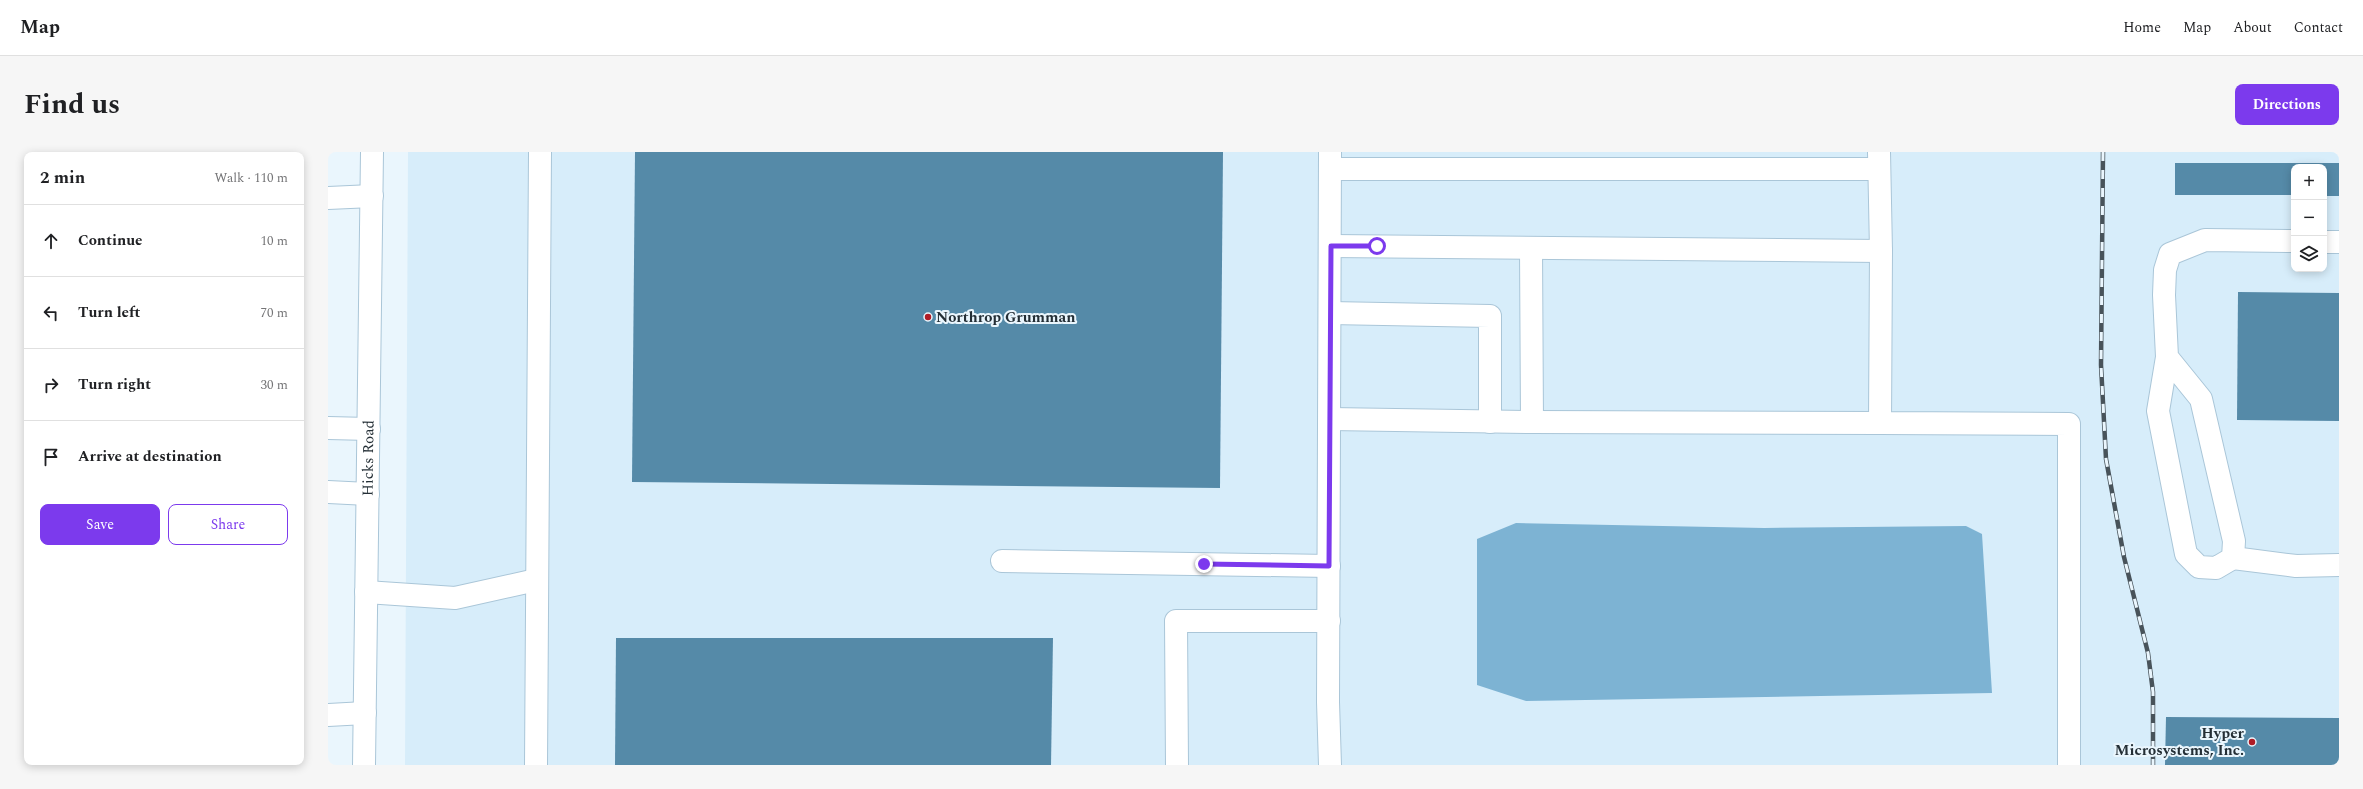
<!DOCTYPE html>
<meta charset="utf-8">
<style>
:root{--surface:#fff;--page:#f6f6f6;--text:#202124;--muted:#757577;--line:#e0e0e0;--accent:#7c3aed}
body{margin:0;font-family:Spectral,serif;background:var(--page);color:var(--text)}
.controls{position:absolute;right:12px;top:12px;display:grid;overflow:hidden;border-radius:8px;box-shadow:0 2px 10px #0003}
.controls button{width:36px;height:36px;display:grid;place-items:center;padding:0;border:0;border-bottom:1px solid var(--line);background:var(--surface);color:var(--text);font:20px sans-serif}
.stop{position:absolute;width:12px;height:12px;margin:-9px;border:3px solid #7c3aed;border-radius:50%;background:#fff}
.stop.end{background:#7c3aed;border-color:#fff;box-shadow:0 1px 4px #0008}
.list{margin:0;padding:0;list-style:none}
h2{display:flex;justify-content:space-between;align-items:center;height:52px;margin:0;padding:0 16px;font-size:17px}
h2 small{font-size:13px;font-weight:400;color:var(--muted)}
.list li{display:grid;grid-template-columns:26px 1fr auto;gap:12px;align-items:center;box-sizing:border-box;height:72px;padding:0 16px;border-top:1px solid var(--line)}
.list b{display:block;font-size:15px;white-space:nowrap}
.list em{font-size:13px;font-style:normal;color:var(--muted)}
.actions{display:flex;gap:8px;padding:12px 16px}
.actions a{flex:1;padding:9px 0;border:1px solid var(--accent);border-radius:8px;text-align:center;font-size:14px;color:var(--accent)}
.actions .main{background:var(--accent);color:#fff}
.icon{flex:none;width:22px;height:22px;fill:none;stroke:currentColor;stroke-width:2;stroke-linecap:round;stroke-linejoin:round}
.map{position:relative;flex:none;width:2011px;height:613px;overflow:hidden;border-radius:8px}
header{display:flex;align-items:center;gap:24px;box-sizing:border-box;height:56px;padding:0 20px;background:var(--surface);border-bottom:1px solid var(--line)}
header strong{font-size:19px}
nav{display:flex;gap:22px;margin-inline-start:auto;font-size:14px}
.intro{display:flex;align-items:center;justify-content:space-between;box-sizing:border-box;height:96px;padding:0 24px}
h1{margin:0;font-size:28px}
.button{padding:10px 18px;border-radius:8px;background:var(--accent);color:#fff;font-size:14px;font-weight:700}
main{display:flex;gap:24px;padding:0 24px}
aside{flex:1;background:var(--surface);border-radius:8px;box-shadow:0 2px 10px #0003}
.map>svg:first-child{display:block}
</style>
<header>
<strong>Map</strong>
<nav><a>Home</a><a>Map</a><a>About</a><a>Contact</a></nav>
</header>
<div class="intro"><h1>Find us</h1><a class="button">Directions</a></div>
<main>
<aside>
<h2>2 min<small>Walk · 110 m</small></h2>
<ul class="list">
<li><svg class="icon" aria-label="ahead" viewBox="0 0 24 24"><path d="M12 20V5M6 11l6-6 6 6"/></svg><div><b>Continue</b></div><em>10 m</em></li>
<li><svg class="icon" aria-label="left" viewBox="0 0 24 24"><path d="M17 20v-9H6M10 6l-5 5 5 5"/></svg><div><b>Turn left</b></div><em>70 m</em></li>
<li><svg class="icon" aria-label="right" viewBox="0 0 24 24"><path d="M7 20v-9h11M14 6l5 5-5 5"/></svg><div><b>Turn right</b></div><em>30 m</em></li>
<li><svg class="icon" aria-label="arrive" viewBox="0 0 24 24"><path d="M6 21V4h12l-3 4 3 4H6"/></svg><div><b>Arrive at destination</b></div></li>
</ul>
<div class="actions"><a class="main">Save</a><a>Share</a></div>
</aside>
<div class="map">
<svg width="2011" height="613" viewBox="0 0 2011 613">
<rect width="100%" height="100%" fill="#eaf6fd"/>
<path fill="#d7edfa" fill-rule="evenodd" d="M80 0H2011V613H77ZM1966 15H1996V117H1966Z"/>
<polygon fill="#7db3d3" points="1188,371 1436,376 1638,374 1654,382 1664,541 1198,549 1149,533 1149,387"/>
<g fill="#558aa8">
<polygon points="307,0 895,0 892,336 304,330"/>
<polygon points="1847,11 2011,11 2011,44 1996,44 1996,15 1966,15 1966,43 1847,43"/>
<polygon points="1910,140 2011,141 2011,269 1909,268"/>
<polygon points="288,486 725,486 723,613 287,613"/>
<polygon points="1838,565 2011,566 2011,613 1837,613"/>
</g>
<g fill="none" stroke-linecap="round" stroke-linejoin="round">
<g stroke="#aac6d8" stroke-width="24">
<g id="minor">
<polyline points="1002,0 1000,550 1002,613"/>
<polyline points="1002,17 1551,17"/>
<polyline points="0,46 44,44"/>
<polyline points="1996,90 2011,90"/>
<polyline points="1003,94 1553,99 1551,0"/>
<polyline points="1203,96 1204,270"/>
<polyline points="1553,99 1552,271 1741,272 1741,613"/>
<polyline points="1002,161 1162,164 1162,270"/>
<polyline points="1839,205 1873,247 1906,389 1905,406 1888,416 1871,415 1858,402 1830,259 1839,205 1836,143 1837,118 1842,102 1877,88 1966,89"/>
<polyline points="1002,267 1204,270 1552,271"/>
<polyline points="0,276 41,277"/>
<polyline points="0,340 40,342"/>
<polyline points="1905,406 1968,414 2011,413"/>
<polyline points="674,409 1001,414"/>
<polyline points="38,440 127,446 208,428"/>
<polyline points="0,563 37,561"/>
<polyline points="208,613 212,0"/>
<polyline points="849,613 848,469 1001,469"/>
</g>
</g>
<g stroke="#aac6d8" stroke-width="24">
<g id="major">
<path id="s1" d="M36 613 44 0"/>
</g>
</g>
<use href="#minor" stroke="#fff" stroke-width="22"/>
<use href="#major" stroke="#fff" stroke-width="22"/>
<g stroke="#48535a" stroke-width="4.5">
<polyline id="rail" points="1775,0 1773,213 1778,307 1796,405 1820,501 1825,540 1825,613"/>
</g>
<use href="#rail" stroke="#eaf6fd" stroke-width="3" stroke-dasharray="9" stroke-linecap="butt"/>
</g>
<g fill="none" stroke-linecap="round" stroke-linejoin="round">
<polyline stroke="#7c3aed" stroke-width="5" points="876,412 1001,414 1003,94 1049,94"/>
</g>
<g fill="#af1c26" stroke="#eaf6fd" stroke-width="1.5">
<circle cx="600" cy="165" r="4"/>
<circle cx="1924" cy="590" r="4"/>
</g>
<g text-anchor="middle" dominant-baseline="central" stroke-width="4" stroke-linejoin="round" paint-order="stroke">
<g font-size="15" font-weight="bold" fill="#242f36" stroke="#eaf6fd" text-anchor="start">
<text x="608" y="165">Northrop Grumman</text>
<text x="1916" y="581" text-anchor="end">Hyper<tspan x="1916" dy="17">Microsystems, Inc.</tspan></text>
</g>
<g font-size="15" fill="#242f36" stroke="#eaf6fd">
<text stroke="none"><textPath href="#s1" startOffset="307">Hicks Road</textPath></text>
</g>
</g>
</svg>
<div class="controls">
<button>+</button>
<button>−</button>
<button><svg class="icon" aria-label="layers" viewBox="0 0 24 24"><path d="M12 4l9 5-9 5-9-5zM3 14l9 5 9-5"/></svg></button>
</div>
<div class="stop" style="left:1049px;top:94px"></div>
<div class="stop end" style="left:876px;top:412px"></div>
</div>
</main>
